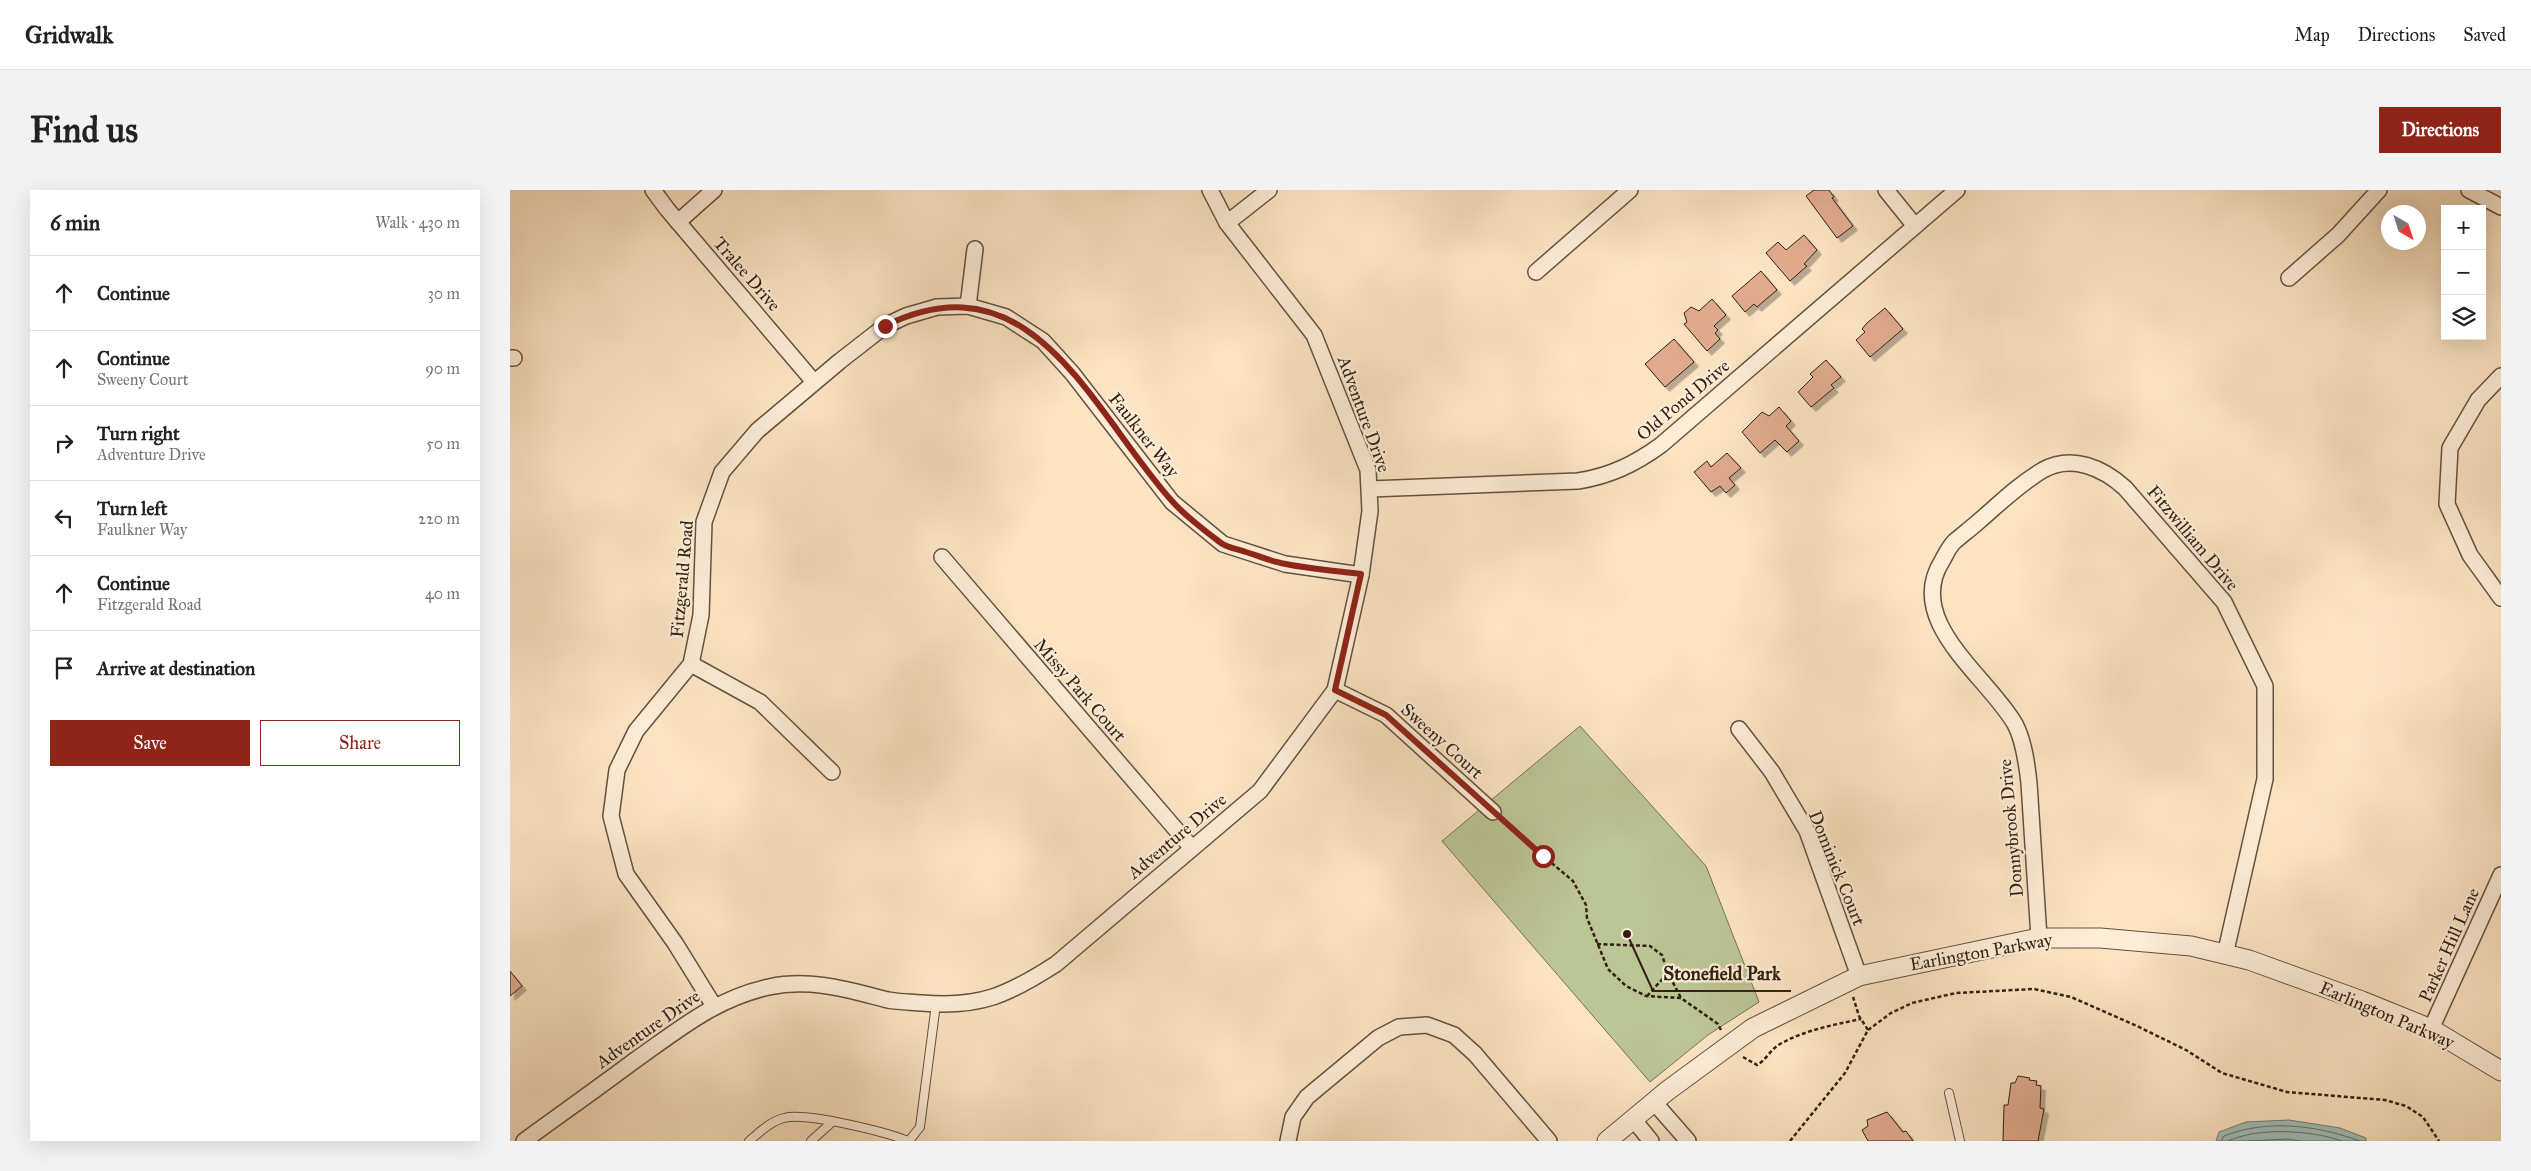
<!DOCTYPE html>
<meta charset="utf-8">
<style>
:root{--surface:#fff;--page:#f2f2f2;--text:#222;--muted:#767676;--line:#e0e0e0;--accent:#8f2418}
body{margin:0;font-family:"IM FELL Great Primer",serif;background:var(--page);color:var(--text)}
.controls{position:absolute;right:15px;top:15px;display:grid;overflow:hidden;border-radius:0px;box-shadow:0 5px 20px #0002}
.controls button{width:45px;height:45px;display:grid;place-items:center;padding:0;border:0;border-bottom:1px solid var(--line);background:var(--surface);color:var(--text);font:25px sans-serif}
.compass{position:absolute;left:1871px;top:15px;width:45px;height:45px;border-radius:50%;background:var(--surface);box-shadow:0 5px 20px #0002;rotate:141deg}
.stop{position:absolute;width:15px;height:15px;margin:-11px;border:4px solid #8f2418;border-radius:50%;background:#fff}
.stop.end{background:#8f2418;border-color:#fff;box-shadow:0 1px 5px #0008}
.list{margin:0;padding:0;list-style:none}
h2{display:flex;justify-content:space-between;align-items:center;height:65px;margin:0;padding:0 20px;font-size:21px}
h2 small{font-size:16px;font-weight:400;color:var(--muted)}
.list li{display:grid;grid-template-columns:32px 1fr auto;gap:15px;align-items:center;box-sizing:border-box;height:75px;padding:0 20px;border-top:1px solid var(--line)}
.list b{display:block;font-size:19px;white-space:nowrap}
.list p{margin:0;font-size:16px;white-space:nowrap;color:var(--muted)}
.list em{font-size:16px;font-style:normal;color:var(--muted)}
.actions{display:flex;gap:10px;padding:15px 20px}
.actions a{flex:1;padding:11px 0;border:1px solid var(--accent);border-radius:0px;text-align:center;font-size:18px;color:var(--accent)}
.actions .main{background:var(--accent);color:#fff}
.icon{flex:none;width:28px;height:28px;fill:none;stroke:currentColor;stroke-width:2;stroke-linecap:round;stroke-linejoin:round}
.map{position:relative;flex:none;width:1991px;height:951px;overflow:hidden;border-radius:0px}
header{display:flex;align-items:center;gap:30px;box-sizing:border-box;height:70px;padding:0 25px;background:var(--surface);border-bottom:1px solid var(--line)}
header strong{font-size:24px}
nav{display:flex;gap:28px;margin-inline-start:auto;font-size:18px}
.intro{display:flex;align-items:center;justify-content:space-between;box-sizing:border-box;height:120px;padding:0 30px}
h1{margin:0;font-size:35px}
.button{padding:12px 22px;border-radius:0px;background:var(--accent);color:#fff;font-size:18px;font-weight:700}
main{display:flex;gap:30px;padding:0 30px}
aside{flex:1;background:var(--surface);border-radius:0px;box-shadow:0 5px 20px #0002}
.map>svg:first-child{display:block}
</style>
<header>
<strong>Gridwalk</strong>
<nav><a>Map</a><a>Directions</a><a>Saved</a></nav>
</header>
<div class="intro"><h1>Find us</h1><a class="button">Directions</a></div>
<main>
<aside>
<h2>6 min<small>Walk · 430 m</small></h2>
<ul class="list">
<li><svg class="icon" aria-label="ahead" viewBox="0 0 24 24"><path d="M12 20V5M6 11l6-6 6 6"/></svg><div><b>Continue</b></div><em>30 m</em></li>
<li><svg class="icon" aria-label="ahead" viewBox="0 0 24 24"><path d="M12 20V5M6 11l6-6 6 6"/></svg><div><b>Continue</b><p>Sweeny Court</p></div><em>90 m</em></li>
<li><svg class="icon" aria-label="right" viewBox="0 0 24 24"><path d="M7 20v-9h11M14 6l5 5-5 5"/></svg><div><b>Turn right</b><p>Adventure Drive</p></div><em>50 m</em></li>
<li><svg class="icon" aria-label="left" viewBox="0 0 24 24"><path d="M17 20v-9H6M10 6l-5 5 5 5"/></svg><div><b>Turn left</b><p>Faulkner Way</p></div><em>220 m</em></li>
<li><svg class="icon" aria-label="ahead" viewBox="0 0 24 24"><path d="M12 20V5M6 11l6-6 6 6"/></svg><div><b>Continue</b><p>Fitzgerald Road</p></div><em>40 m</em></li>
<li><svg class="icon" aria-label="arrive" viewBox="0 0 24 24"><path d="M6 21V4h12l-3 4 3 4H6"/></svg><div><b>Arrive at destination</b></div></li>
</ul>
<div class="actions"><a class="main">Save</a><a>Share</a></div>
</aside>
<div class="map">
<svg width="1991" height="951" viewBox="0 0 1991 951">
<defs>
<filter id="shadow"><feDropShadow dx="4.5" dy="4.5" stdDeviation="0" flood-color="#0004"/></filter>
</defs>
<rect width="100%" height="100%" fill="#fce4c3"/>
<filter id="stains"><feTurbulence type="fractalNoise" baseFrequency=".004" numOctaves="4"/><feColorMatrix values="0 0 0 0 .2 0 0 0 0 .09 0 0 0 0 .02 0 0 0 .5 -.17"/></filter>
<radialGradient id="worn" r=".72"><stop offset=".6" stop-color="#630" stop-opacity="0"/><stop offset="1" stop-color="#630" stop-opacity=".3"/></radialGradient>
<polygon fill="#bcc596" stroke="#777354" points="1070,536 1196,676 1249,812 1198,845 1140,892 932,651"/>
<polygon fill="#a0beb9" stroke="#747f76" points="1779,930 1830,938 1856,948 1856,951 1706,951 1709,942 1736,932"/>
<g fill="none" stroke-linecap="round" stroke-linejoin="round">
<g stroke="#697066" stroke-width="1">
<path d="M1711 951 1714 946C1757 929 1806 935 1850 951"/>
<path d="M1718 951C1748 937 1801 940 1832 951"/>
<polyline points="1738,951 1778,949 1790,951"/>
</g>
</g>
<g fill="#e1ab8f" stroke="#322112" filter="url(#shadow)">
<polygon points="1304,0 1319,0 1324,7 1322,8 1343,36 1327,48 1296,6"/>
<polygon points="1294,45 1307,60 1294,74 1297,76 1280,91 1256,63 1268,52 1276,60"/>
<polygon points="1251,81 1267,100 1247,117 1244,114 1235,122 1222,106"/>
<polygon points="1202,109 1216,125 1204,136 1208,140 1205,143 1210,149 1197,161 1174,134 1177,132 1174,123 1181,117 1189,121"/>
<polygon points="1375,118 1393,139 1360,167 1346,150 1355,142 1352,139 1357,133"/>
<polygon points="1164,149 1184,172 1155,197 1135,174"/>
<polygon points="1316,170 1331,187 1321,195 1324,198 1301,217 1288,202 1303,187 1300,184"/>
<polygon points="1269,217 1281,231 1276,236 1289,251 1277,262 1265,250 1250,263 1232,242 1252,222 1259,226"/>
<polygon points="1217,263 1231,278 1219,288 1225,295 1216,303 1210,296 1201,302 1184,282 1197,271 1201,277"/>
<polygon points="0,781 12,796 0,806"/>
<polygon points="1508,886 1520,888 1519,890 1527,891 1526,895 1531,896 1530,918 1534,919 1528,951 1493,951 1494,915 1498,915 1501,893 1505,893"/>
<polygon points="1377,922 1393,942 1396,941 1403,951 1358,951 1352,940 1358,936 1357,930"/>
</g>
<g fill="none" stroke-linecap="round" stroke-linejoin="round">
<g stroke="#64523e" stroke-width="10">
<g id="service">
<polyline points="1439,903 1450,951"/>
<path d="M239 951C250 942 261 931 274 928 296 922 376 942 398 951"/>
<polyline points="301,951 321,933"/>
<polyline points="399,951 410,937 426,814"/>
</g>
</g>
<g stroke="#64523e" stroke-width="18">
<g id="minor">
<polyline points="143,0 157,19 304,192"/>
<polyline points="1376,0 1405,36"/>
<polyline points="1959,0 1991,17"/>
<polyline points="168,32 204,0"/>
<polyline points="717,33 759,0"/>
<polyline points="1026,82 1120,0"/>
<polyline points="1779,88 1828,45 1869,0"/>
<polyline points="458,116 465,59"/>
<polyline points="0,168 4,168"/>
<polyline points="1991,186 1968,210 1940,258 1937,314 1960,365 1991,408"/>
<path d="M860 299 1068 291C1100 286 1125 274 1151 255L1447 0"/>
<polyline points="432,367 681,657"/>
<polyline points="181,474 250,512 322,582"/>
<polyline points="825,500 876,525 983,622"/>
<polyline points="1229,539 1262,582 1297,641 1349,786"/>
<path d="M1529 748 1519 593C1517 575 1514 551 1505 534 1477 486 1394 431 1432 371 1436 364 1439 357 1444 352 1452 345 1460 339 1468 332 1489 314 1509 294 1533 280 1562 264 1593 278 1615 298L1714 412 1755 496V589L1715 765"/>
<polyline points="204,816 165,753 116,684 101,626 107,580 126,541 181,474 191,425 194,332 212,282 247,241 330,171 375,136 396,126 427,117 458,116 496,127 533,151 562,183 662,312 713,354 775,374 851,385"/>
<polyline points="1921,839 1991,685"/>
<polyline points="1144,912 1178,951"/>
<polyline points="1123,929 1141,951"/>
<path d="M14 951C51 924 88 898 124 871 167 841 206 808 259 797 301 788 338 800 378 810 389 812 401 812 412 813 470 818 498 805 546 774L750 601 825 500 851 385 860 321 858 280 804 145 717 33 700 0"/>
<polyline points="778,951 783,927 797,907 868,848 889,837 917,835 944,845 965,864 1039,951"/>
</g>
</g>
<g stroke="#64523e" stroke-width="21">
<polyline id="tertiary" points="1097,951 1157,901 1243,838 1349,786 1529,748 1590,748 1681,756 1739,770 1852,811 1921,839 1991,881"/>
</g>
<g stroke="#322112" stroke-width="2.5" stroke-dasharray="4 2.5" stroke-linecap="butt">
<polyline points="992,631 1063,691 1076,715 1077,728 1098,779 1116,796 1136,806 1171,808 1208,834 1212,842"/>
<polyline points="1087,754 1140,756 1152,765 1158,783 1171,808"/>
<polyline points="1137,806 1158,783"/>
<polyline points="1358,840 1381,823 1402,813 1446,803 1524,799 1561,807 1627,836 1676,860 1712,883 1777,902 1875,910 1896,916 1913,927 1929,951"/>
<path d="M1233 867 1247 875C1256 870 1261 859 1270 854 1295 840 1323 835 1351 829"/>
<polyline points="1280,951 1335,883 1358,840 1349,826 1343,807"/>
</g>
<use href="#service" stroke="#fdedd8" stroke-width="8"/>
<use href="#minor" stroke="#fdedd8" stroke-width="15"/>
<use href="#tertiary" stroke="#fdedd8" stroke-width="19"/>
</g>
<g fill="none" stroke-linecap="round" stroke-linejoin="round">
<path stroke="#8f2418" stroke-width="6" d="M375 136C523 63 582 222 662 311 675 326 695 341 711 353 718 358 728 359 736 362 749 366 762 372 776 374 800 379 826 381 851 384L825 500 876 525 1033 666"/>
</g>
<g text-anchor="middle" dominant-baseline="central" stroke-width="4.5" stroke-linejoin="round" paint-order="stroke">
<g font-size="18" fill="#322112" stroke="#fdedd8">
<text transform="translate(237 84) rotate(49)">Tralee Drive</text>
<text transform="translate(1173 210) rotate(-40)">Old Pond Drive</text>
<text transform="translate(854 224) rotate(70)">Adventure Drive</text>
<text transform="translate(634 245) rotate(52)">Faulkner Way</text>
<text transform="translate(1683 348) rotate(50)">Fitzwilliam Drive</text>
<text transform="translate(172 389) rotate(-85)">Fitzgerald Road</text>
<text transform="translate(570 500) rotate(49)">Missy Park Court</text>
<text transform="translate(932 551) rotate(42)">Sweeny Court</text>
<text transform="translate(1501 638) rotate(-95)">Donnybrook Drive</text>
<text transform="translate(667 646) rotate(-40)">Adventure Drive</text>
<text transform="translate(1327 678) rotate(68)">Dominick Court</text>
<text transform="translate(1939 755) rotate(-66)">Parker Hill Lane</text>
<text transform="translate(1471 762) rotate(-10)">Earlington Parkway</text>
<text transform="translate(1877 825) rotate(23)">Earlington Parkway</text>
<text transform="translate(138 839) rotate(-35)">Adventure Drive</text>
</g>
</g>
<path fill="none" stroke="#322112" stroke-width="2" d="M1117 744L1143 801H1281"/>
<circle fill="#322112" stroke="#fdedd8" stroke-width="2" cx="1117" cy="744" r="5"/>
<g font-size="19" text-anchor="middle" font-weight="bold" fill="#322112" stroke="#fdedd8" stroke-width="4.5" stroke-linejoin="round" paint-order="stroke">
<text x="1212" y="790">Stonefield Park</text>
</g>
<rect width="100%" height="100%" filter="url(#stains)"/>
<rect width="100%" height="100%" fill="url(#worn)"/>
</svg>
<div class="controls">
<button>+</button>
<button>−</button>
<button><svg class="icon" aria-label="layers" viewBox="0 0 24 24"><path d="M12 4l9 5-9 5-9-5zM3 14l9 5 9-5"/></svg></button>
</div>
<svg class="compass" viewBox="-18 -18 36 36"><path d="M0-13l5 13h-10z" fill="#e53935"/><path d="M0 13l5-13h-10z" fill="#767676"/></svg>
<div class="stop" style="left:1033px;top:666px"></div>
<div class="stop end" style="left:375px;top:136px"></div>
</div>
</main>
